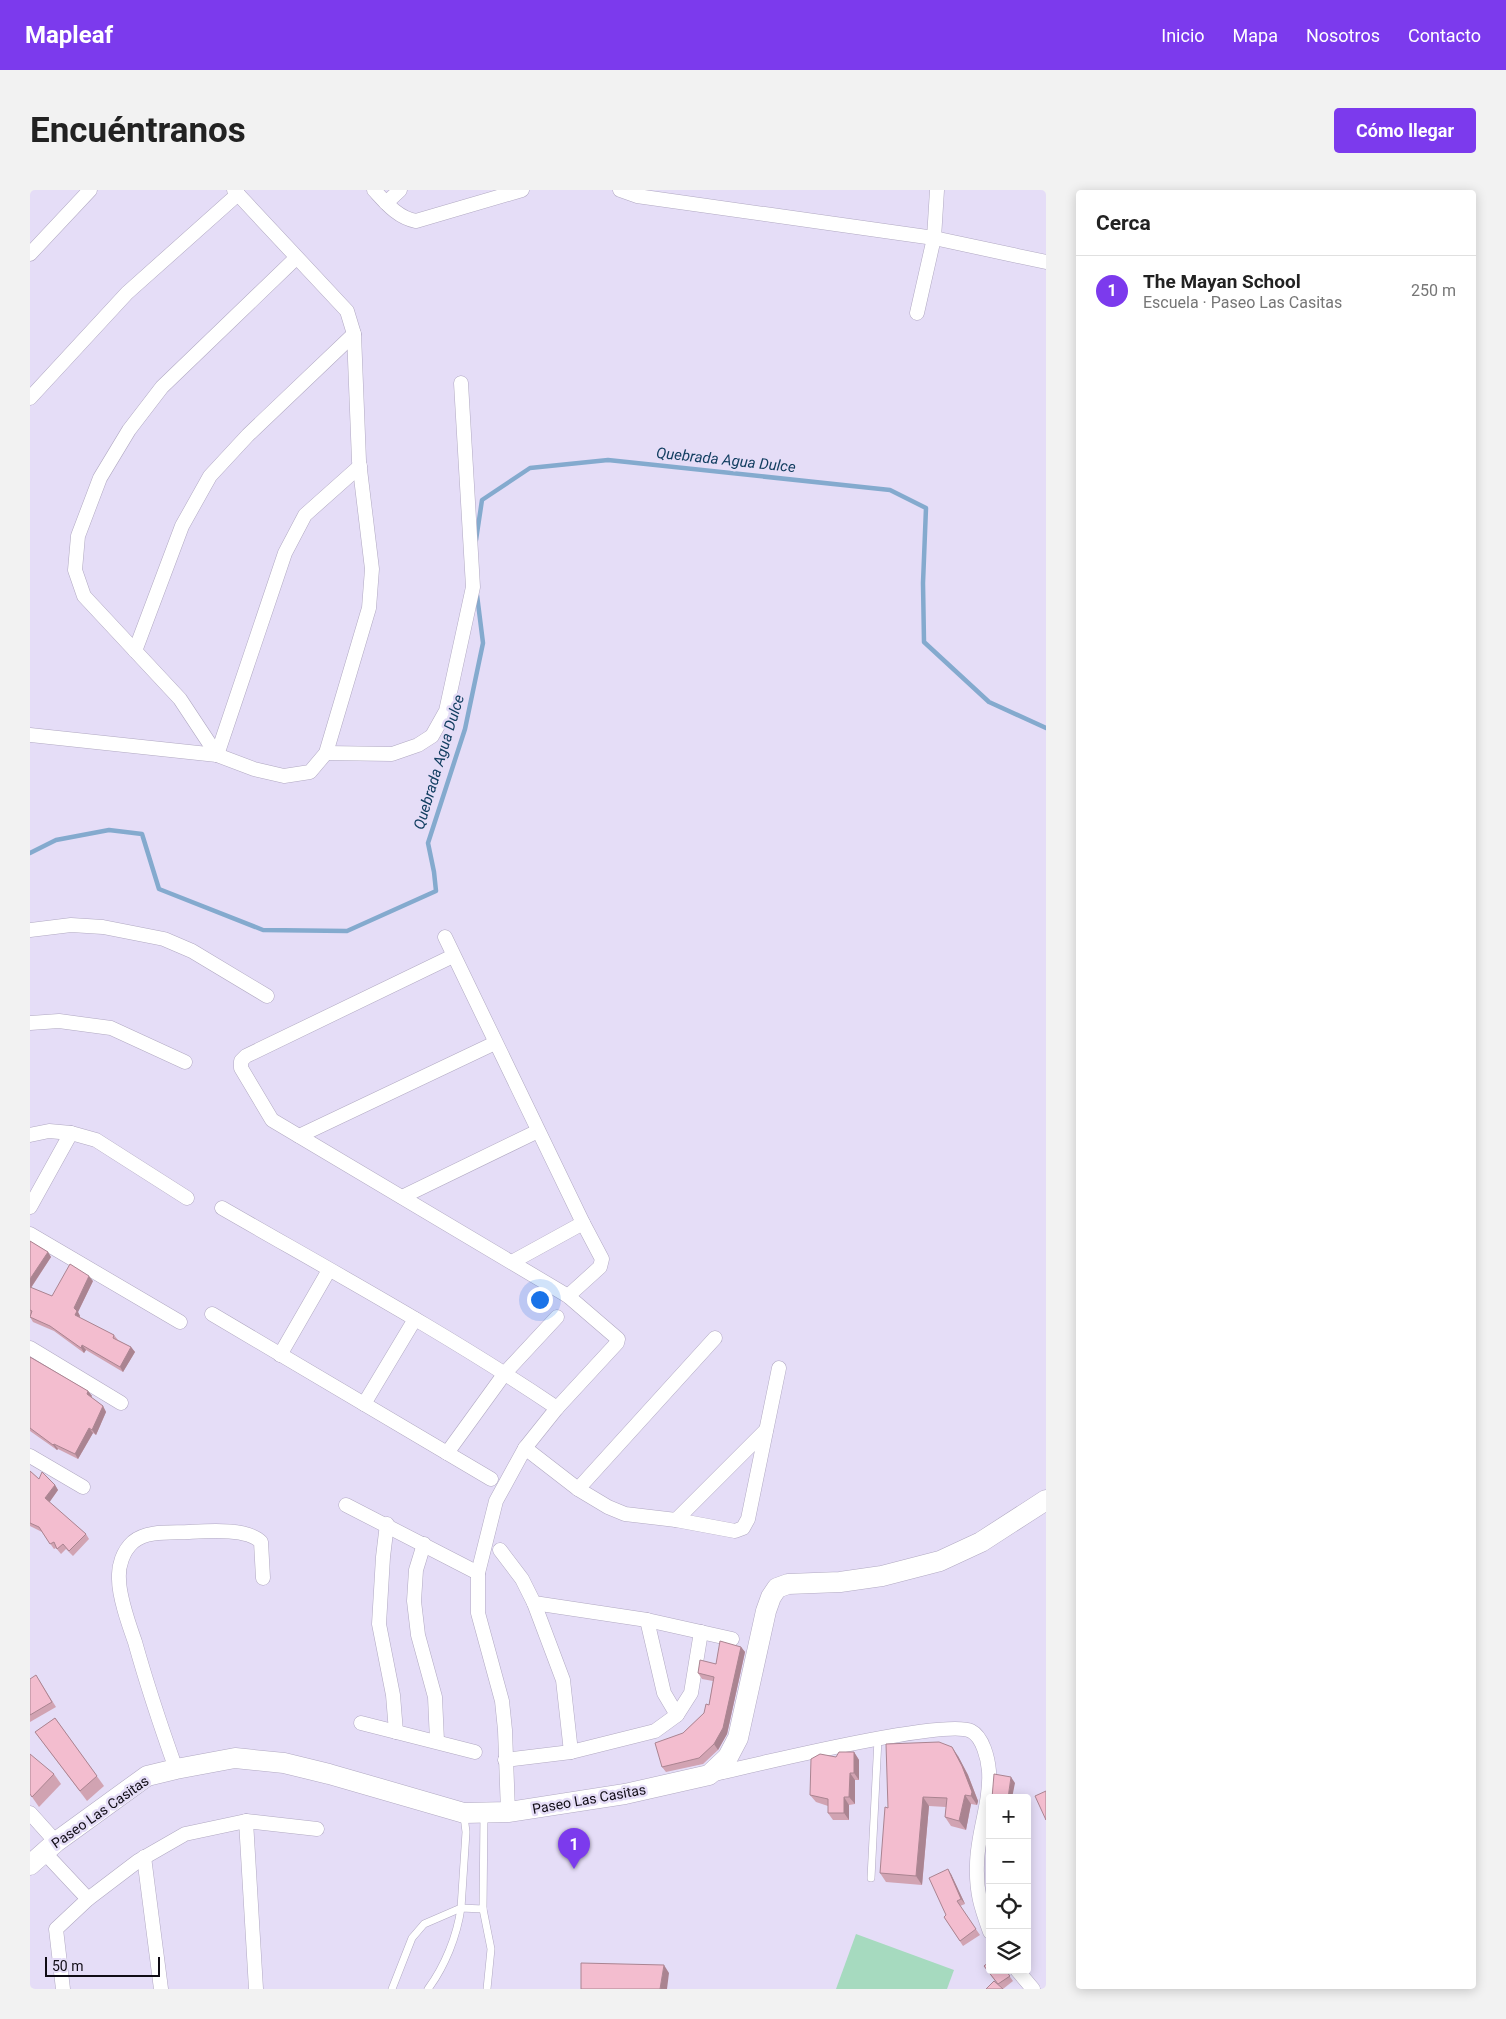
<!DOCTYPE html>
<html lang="es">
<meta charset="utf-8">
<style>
:root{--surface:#fff;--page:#f2f2f2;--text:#222;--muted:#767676;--line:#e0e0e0;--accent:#7c3aed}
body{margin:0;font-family:Roboto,sans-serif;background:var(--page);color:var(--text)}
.controls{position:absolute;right:15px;bottom:15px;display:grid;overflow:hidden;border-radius:5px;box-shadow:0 2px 12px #0003}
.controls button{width:45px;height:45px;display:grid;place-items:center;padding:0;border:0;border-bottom:1px solid var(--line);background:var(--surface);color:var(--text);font:25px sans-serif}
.scale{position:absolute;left:15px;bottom:12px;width:115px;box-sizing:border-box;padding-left:5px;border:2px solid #100c15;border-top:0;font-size:14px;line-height:18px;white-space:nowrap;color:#100c15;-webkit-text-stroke:4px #e5ddf7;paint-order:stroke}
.you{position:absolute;left:509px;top:1109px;width:18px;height:18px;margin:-12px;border:4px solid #fff;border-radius:50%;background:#1a73e8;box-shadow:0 0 0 8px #1a73e833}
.badge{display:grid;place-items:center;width:32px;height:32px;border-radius:50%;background:var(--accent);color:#fff;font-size:16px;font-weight:700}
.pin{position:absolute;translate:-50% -41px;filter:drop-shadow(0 1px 2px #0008)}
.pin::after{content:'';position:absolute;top:26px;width:18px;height:15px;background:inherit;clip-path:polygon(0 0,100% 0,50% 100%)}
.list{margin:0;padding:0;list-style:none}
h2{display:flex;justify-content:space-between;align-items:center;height:65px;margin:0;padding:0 20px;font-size:21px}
h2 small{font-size:16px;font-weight:400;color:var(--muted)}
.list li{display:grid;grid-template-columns:32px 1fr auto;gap:15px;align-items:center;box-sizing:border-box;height:70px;padding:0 20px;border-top:1px solid var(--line)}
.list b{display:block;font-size:19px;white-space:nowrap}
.list p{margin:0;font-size:16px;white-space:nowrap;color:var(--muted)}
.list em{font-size:16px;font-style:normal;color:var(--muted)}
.icon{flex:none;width:28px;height:28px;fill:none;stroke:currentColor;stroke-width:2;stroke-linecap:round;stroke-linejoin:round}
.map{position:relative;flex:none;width:1016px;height:1799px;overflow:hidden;border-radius:5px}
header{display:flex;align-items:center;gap:30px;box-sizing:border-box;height:70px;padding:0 25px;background:var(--accent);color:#fff}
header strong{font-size:24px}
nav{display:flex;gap:28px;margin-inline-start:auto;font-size:18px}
.intro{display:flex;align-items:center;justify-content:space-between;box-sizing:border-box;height:120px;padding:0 30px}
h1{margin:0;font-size:35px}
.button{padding:12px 22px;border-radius:5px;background:var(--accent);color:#fff;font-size:18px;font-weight:700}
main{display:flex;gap:30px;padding:0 30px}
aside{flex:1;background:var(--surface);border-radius:5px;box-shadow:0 2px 12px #0003}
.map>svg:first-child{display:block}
</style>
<header>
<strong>Mapleaf</strong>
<nav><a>Inicio</a><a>Mapa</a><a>Nosotros</a><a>Contacto</a></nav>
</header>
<div class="intro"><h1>Encuéntranos</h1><a class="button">Cómo llegar</a></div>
<main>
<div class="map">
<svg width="1016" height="1799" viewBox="0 0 1016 1799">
<rect width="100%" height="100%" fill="#e5ddf7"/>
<polygon fill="#a6dabf" points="826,1744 924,1780 917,1799 806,1799"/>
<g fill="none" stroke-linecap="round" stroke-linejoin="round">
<g stroke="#84aace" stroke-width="4.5">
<polyline points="446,350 452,310 500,278 578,270 860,300 896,318 893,393 894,452 959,512 1016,538"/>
<polyline points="0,663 26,650 79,640 112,644 129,699 233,740 317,741 406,701 404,682 398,653 435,539 453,453 447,405"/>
</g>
<g stroke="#b1a9c2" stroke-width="8">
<g id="lane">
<polyline points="454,1624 453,1719 461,1759 457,1799"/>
<polyline points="841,1688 848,1549"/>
<polyline points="362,1799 382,1748 394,1734 431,1718 436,1642 434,1626"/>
<path d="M398 1799C415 1776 427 1746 431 1718L453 1719"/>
</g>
</g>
<g stroke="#b1a9c2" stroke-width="15">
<g id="street">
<path d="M344 0C356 13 368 28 386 31L492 0"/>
<polyline points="590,0 607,6 904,48 907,0"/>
<polyline points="356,13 370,0"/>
<polyline points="0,64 60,0"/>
<polyline points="887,123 904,48 1016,72"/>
<polyline points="0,208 97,103 208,4"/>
<polyline points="105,461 152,336 180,286 218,245 324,144"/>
<polyline points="0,545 187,565 224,579 254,586 280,582 296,563 339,418 342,379 329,271 324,144 317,121 204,0"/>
<polyline points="296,563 362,564 388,555 402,546 416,521 443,397 431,193"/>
<polyline points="187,565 150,509 54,406 45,380 48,346 70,288 99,240 132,197 266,68"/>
<polyline points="187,565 255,363 275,325 330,276"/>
<polyline points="0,740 41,735 73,737 134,749 162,761 237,806"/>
<polyline points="415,747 553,1033 572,1069 570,1077 538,1106"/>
<polyline points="423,766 216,866 211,871 211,878 242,930 538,1106 588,1149 587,1153 527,1218 495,1258 466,1311 448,1383 448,1423 472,1511 475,1540 478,1622"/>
<polyline points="0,833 29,831 81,838 155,872"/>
<polyline points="0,945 19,941 41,943 66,950 157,1008"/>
<polyline points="269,946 465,853"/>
<polyline points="372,1007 508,941"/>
<polyline points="0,1017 41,943"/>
<path d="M192 1018C305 1083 419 1145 527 1218"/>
<polyline points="0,1044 150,1132"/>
<polyline points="482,1072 553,1033"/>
<polyline points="182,1124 461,1289"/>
<polyline points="0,1158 91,1213"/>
<polyline points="250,1165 299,1080"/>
<polyline points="334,1214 385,1129"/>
<polyline points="495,1258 548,1299 578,1317 595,1324 646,1330 705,1341 713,1338 718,1329 749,1178"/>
<polyline points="417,1263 475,1183 527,1127"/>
<polyline points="0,1266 53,1297"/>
<polyline points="548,1299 685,1148"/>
<polyline points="316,1315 448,1383"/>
<polyline points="646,1330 736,1240"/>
<polyline points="357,1334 353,1367 349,1434 363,1505 366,1542"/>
<polyline points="394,1354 386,1380 384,1411 388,1445 405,1507 407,1551"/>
<polyline points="470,1360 492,1389 504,1413 617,1430 702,1449"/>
<polyline points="504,1413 533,1490 541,1562"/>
<polyline points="617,1430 634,1503 647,1525"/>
<polyline points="331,1533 445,1562"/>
<polyline points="475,1570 541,1562 625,1541 647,1525 661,1503 671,1442"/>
<path d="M146 1579C131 1537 117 1495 105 1452 99 1435 89 1407 89 1389 88 1376 93 1361 103 1352 117 1340 142 1343 159 1342 178 1341 218 1338 231 1352L233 1388"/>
<path d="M680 1585C721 1576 914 1528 941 1541 953 1547 958 1569 959 1581 961 1613 947 1644 947 1675 946 1702 951 1717 960 1742"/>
<polyline points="0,1623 26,1652"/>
<polyline points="216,1631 226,1799"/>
<polyline points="14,1662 58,1709"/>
<polyline points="114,1667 131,1799"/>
<polyline points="987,1780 1003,1799"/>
<polyline points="33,1799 26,1739 58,1709 108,1671 155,1644 216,1631 287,1639"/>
</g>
</g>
<g stroke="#b1a9c2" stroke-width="21">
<polyline id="secondary" points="0,1675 26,1652 117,1586 146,1579 205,1568 254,1573 299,1584 434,1623 478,1622 595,1604 679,1585 698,1567 708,1548 736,1421 741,1407 747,1398 758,1394 810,1392 852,1386 910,1371 951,1352 1016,1310"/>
</g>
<use href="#lane" stroke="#fff" stroke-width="7"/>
<use href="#street" stroke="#fff" stroke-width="14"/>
<use href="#secondary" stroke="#fff" stroke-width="20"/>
</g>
<g fill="#d1a3b2">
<polygon points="0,1051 18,1062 21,1067 1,1098 22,1106 63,1091 48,1122 50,1126 49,1128 84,1145 88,1150 101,1157 105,1162 93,1182 56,1160 54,1163 24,1141 3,1132 0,1127"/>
<polygon points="0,1167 58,1201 62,1206 61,1207 73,1216 76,1222 66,1245 63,1243 48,1269 28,1259 27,1260 0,1241"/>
<polygon points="0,1281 9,1289 25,1295 28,1300 19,1312 56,1344 59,1349 43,1366 36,1359 31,1364 26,1358 24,1359 12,1342 0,1336"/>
<polygon points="711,1457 715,1462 697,1544 688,1560 673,1574 636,1582 632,1577 653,1543 674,1523 679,1515 683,1491 672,1489 668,1483 686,1474"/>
<polygon points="0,1489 9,1490 26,1517 0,1532"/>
<polygon points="25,1528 74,1596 57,1611 5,1542"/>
<polygon points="824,1562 829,1570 829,1590 825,1590 825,1614 819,1615 819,1630 803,1630 798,1623 798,1616 786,1612 780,1605 806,1567"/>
<polygon points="928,1566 938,1585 948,1611 947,1615 941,1614 936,1640 921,1636 915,1627 916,1617 899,1616 892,1695 856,1692 850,1683 858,1618"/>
<polygon points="24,1584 31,1594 9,1617 0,1604"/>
<polygon points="921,1684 935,1714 930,1716 950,1745 933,1756 914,1727 916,1725"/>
<polygon points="954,1776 975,1780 983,1791 973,1799 968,1795"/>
</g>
<g fill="#aa8491">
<polygon points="18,1062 21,1067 0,1099 0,1089"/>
<polygon points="59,1086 63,1091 48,1122 50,1126 48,1130 45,1125 44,1118"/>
<polygon points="52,1155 56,1160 54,1163 51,1158"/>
<polygon points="101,1157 105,1162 93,1182 90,1177"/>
<polygon points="58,1201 62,1206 60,1209 57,1204"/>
<polygon points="73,1216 76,1222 66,1245 62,1240"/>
<polygon points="59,1238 63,1243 48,1269 45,1264"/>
<polygon points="24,1254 28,1259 27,1260 23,1255"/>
<polygon points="25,1295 28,1300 19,1313 15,1308"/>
<polygon points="711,1457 715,1462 697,1544 688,1560 684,1554"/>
<polygon points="922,1557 928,1566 938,1585 948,1611 947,1615 941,1606"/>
<polygon points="824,1562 829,1570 829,1590 824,1583"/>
<polygon points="820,1583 825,1590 825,1614 819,1607"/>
<polygon points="981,1587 985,1593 982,1608 978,1608"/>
<polygon points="935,1605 941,1614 936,1640 929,1631"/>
<polygon points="814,1607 819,1615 819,1630 814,1623"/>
<polygon points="893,1607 899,1616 892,1695 886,1686"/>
<polygon points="918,1679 921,1684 935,1714 931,1709"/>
<polygon points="634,1775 639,1783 637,1799 630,1799"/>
</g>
<g fill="#f3bdcf" stroke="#aa8491">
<polygon points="0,1051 18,1062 0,1089"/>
<polygon points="40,1074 59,1086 44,1118 47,1121 45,1125 84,1145 83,1148 101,1157 90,1177 52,1155 51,1158 20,1136 0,1127 2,1121 0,1120 0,1097 22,1106"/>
<polygon points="0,1167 58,1201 57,1204 73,1216 62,1240 59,1238 45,1264 24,1254 23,1255 0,1238"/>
<polygon points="0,1281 9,1289 12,1282 25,1295 15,1308 56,1344 39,1361 33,1354 27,1359 24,1352 20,1354 9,1337 0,1333"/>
<polygon points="690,1451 711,1457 693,1538 684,1554 669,1568 632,1577 625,1553 653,1543 674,1523 676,1514 679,1515 684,1487 668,1483 670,1470 686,1474"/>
<polygon points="6,1485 22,1512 0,1525 0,1489"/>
<polygon points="25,1528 67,1586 50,1601 5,1542"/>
<polygon points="909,1552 922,1557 932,1576 942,1602 941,1606 935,1605 929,1631 915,1627 917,1608 893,1607 886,1686 850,1683 855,1617 858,1618 856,1554"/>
<polygon points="809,1562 824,1562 824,1583 820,1583 819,1607 814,1607 814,1623 798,1623 798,1609 780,1605 781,1569 790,1564 806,1567"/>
<polygon points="0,1564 24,1584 2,1607 0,1604"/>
<polygon points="964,1584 981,1587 978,1608 962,1608"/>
<polygon points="1016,1601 1016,1630 1005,1606"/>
<polygon points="918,1679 931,1709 927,1711 946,1739 930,1751 914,1727 916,1725 899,1688"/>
<polygon points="960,1771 960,1780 975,1780 980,1786 968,1794 954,1776"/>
<polygon points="551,1773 634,1775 630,1799 551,1799"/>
<polygon points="964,1791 973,1799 956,1799"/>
</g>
<g text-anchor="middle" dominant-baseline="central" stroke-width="5" stroke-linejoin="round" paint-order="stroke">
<g font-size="14" fill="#100c15" stroke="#e5ddf7">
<text transform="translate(559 1609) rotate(-10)">Paseo Las Casitas</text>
<text transform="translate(70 1622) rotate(-35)">Paseo Las Casitas</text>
</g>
<g font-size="15" font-style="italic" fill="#123e61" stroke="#e5ddf7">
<text transform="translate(696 270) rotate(6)">Quebrada Agua Dulce</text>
<text transform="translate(409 572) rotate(-73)">Quebrada Agua Dulce</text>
</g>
</g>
</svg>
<div class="controls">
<button>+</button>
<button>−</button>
<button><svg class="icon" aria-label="locate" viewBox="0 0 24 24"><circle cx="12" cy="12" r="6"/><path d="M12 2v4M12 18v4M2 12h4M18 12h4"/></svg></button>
<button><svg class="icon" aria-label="layers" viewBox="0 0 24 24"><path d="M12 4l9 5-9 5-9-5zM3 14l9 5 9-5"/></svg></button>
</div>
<div class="scale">50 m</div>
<div class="you"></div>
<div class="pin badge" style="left:544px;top:1679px">1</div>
</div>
<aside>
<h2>Cerca<small></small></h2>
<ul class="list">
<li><span class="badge">1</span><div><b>The Mayan School</b><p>Escuela · Paseo Las Casitas</p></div><em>250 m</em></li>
</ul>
</aside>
</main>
